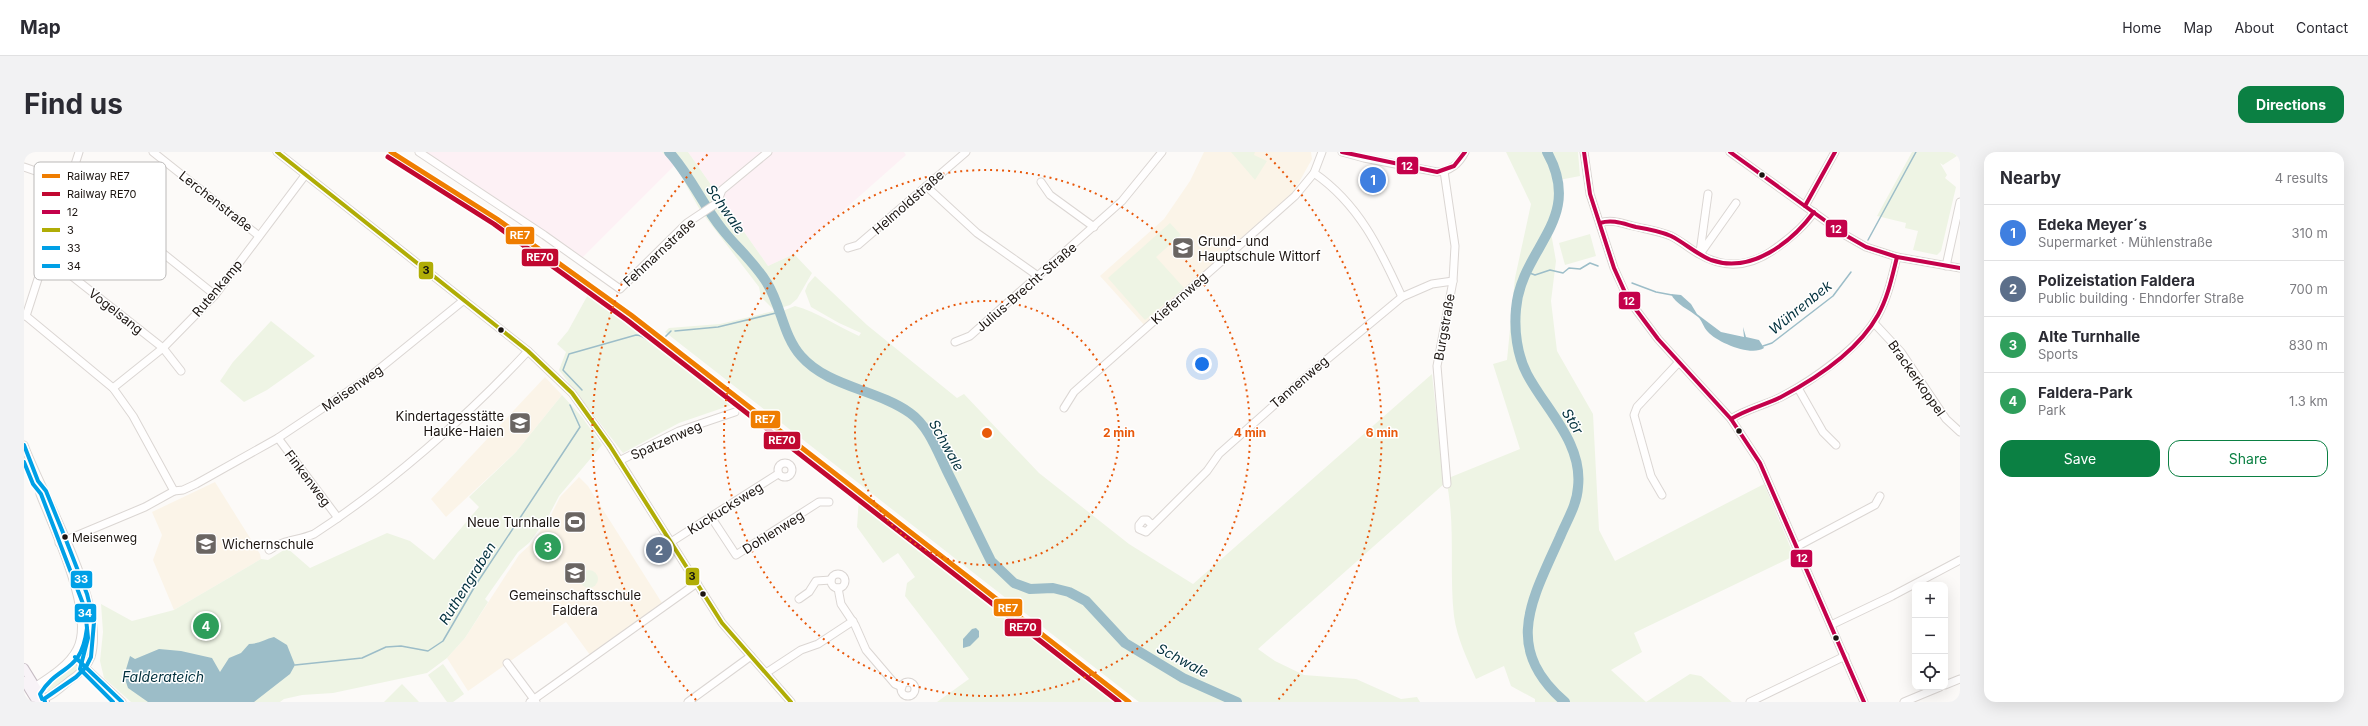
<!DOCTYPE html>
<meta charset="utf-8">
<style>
:root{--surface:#fff;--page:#f2f2f3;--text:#2b2b33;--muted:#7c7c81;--line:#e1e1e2;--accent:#0b8043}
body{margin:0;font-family:Inter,sans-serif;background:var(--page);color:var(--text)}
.controls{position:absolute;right:12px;bottom:12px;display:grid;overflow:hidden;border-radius:8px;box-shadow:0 4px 16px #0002}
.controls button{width:36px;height:36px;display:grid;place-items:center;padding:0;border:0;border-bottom:1px solid var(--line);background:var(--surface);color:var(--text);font:20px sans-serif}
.you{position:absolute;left:1178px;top:212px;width:14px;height:14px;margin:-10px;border:3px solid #fff;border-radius:50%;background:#1a73e8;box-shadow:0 0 0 6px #1a73e833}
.badge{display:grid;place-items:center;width:26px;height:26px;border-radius:50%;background:var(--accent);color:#fff;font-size:13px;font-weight:700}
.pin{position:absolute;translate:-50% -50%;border:2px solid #fff;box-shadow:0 1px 4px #0006}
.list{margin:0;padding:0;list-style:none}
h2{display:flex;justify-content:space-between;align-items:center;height:52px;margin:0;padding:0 16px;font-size:17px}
h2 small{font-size:13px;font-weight:400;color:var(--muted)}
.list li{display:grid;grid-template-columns:26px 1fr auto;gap:12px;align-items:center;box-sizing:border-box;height:56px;padding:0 16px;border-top:1px solid var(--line)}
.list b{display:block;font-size:15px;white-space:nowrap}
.list p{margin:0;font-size:13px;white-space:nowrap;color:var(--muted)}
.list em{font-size:13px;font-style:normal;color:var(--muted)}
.actions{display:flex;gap:8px;padding:12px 16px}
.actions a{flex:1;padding:9px 0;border:1px solid var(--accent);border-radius:12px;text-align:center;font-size:14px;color:var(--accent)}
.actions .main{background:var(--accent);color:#fff}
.icon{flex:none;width:22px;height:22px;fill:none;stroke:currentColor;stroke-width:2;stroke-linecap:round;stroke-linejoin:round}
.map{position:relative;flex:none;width:1936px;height:550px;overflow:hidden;border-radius:12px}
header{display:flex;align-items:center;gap:24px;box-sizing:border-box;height:56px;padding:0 20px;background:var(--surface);border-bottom:1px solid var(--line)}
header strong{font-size:19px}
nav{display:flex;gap:22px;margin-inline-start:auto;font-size:14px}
.intro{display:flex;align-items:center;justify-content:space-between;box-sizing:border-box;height:96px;padding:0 24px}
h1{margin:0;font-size:28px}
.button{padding:10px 18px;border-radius:12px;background:var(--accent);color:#fff;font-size:14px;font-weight:700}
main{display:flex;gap:24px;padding:0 24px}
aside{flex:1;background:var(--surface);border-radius:12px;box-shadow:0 4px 16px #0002}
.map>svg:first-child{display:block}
</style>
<header>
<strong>Map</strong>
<nav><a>Home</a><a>Map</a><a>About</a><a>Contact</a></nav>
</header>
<div class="intro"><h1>Find us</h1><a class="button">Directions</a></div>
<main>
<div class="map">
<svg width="1936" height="550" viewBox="0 0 1936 550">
<rect width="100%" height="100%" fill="#fcfaf8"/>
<g fill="#fdf1f5">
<polygon points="395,0 638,0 651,13 555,109"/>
<polygon points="664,0 880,0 882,3 770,102 744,114"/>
</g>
<g fill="#fbf4e8">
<polygon points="1180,0 1287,0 1288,7 1269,41 1122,175 1076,124 1140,67 1166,29"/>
<polygon points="521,225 538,243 492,300 422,365 407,347"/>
<polygon points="555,325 564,334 638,451 566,503 542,470 444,539 423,506 441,486 495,403 508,391 526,365 536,345"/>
<polygon points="191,330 236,402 237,407 150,458 129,408 138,383 128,360"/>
</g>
<g fill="#eef4e4">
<polygon points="638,0 664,0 744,114 770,102 788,121 773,147 766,153 750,158 737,145 735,135 676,58 651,13"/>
<polygon points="1207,0 1231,0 1230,3 1243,9 1231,28"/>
<path d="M1482 0H1554L1556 24 1535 28 1534 56 1526 75 1532 109 1527 149 1533 199 1569 262 1575 378 1591 409 1740 332 1770 404 1610 481 1618 500 1587 518 1622 550 1666 522 1677 524 1708 550H1511V547L1487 534 1480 514 1452 527C1443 507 1433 486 1430 464 1425 419 1432 372 1422 327L1496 297 1469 212 1483 208 1491 126 1507 52Z"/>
<polygon points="1888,0 1936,0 1936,2 1919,13 1916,11 1923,23 1921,26 1932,35 1917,99 1913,103 1889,98 1894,79 1881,76 1882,71 1853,64"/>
<polygon points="1146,71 1157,83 1132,105 1160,136 1121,168 1084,126"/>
<polygon points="1566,82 1572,104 1541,113 1535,91"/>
<path d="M791 124 843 173 933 246 940 242 1015 321 1105 392 1169 432 1408 222 1420 332 1234 497 1251 509 1280 523 1332 527 1377 547 1393 545 1396 550H1115L641 180 645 176 696 172 754 158 756 160 771 154C793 160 813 174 835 184L837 181 815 171 787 155 781 139 784 132Z"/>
<polygon points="566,139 634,188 716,250 655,271 599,301 535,218 542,200 533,192 544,179"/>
<polygon points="247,169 291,204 243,238 220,250 196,229 209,210"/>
<polygon points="538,243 558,265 578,293 535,344 524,365 505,391 494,400 461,447 464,450 441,486 423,506 403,521 309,541 278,543 260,547 256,550 107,550 80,526 76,509 79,480 77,452 108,469 150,458 237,407 244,408 263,396 286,416 363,381 386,389 410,408 455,355 445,345 492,300"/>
<polygon points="835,345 1099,550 913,550 945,527 881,444 883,431 891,425 874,401 859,411 833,375"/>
<path d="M47 408C59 441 75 473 62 507L59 503C66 468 56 441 45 409Z"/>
<circle cx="565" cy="427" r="9"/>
<polygon points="49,510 55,512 56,516 45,526 24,540 22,533"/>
<polygon points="419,512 440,542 429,550 423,550 404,523"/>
<polygon points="378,532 395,550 360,550"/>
</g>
<g fill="#9cbdc8">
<path d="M1647 142 1657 143 1667 152 1673 162 1697 180 1720 185 1719 175 1722 185 1735 188 1740 196C1727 205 1693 190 1684 180 1679 175 1678 168 1674 165 1666 158 1651 152 1647 142Z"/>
<polygon points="952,476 955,479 955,485 946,494 939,496 939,487 948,477"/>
<path d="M250 485 263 493 271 513 266 522 230 550H124L104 536 100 524 106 504 111 507 135 497 157 499 188 506 196 520 205 506 217 501 225 492C235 492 241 487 250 485Z"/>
</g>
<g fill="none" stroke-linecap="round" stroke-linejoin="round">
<g stroke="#9cbdc8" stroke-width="1.5">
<polyline points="1844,88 1892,0"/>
<polyline points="1503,120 1511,123 1526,118 1539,121 1545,116 1556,117 1566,111 1574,114"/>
<polyline points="1608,131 1632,140 1648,143"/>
<polyline points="651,179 694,175 756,160"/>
<polyline points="1739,194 1748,191 1809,144 1827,120"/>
<path d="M558 238 539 218 545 202 612 183C621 183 625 192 634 192L647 179"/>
<polyline points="271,513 338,506 362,495 377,494 404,499 419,489 451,434 556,275 546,253"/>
</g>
<g stroke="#9cbdc8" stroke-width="10">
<path d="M645 0C667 24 678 52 698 77 712 95 731 111 743 131 757 153 759 184 777 204 804 235 852 237 886 261 906 275 915 304 926 325 940 353 953 381 967 409L990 431 1006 437 1029 436 1045 440 1062 449 1101 491 1159 526 1213 550"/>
<path d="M1523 0C1561 68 1497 95 1492 157 1490 178 1493 203 1503 222 1522 258 1559 291 1554 335 1553 353 1543 368 1536 385 1508 448 1478 496 1541 550"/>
</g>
<g stroke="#dbd6d3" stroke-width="9">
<g id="minor">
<polyline points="129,0 235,84"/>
<polyline points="253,0 504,199 548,241 586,294 698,471 767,550"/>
<polyline points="395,0 520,83 596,137 663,71 693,51 698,38 744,0"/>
<path d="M1298 0 1290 21C1335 52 1356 97 1378 145L1408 132 1429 129"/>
<path d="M1318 0 1340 6 1413 20C1427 19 1435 12 1441 0"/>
<polyline points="1560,0 1566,42 1590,116 1604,147 1634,187 1707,267 1736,311 1840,550"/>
<polyline points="1706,0 1821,83 1842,95 1873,105 1936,116"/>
<polyline points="0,15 55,34 191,143"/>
<polyline points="1420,19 1431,94 1429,129 1413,214 1423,332"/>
<polyline points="1017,30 1026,43 1070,75"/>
<polyline points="902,34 953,81 1014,124"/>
<polyline points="1781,54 1811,0"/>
<path d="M1576 71C1587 67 1597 71 1609 74 1621 77 1635 79 1647 84 1657 89 1666 97 1675 102 1702 118 1728 114 1752 96 1766 86 1780 75 1790 60"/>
<polyline points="824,96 834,93 942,0"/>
<polyline points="1676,100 1684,42"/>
<polyline points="1676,102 1712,51"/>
<polyline points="21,103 139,196 157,219"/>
<polyline points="1922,114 1936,50"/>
<polyline points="0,164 2,164 55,0"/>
<polyline points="2,164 89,236 109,264 150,339"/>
<polyline points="1850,171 1877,200 1922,267 1936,280"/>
<polyline points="931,190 946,184 1098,49 1138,0"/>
<polyline points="89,236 139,196 191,143 282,22"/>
<polyline points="1774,236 1799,280 1812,293"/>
<polyline points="1040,256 1050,240 1271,44 1290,21"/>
<path d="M1707 267C1722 257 1741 253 1757 245 1788 229 1838 194 1854 163 1864 145 1868 125 1873 105"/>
<polyline points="254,286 314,366"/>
<path d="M0 293C20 346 83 451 67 505 63 516 54 523 45 529 36 536 26 547 14 547"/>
<polyline points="595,309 655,279 711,260"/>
<circle cx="761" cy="318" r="7"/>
<polyline points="1638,343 1627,324 1610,263 1613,255 1655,210"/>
<polyline points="687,365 712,403 795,350 805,350"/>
<polyline points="1128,373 1123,368 1119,368 1115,373 1115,377 1122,380 1183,319 1195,302 1283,224 1378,145"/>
<polyline points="647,390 754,322"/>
<polyline points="35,391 121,355 150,339 159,338 172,332 254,286 344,226 440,148"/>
<polyline points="1774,394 1851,353 1856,344"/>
<path d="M245 398C261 387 273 389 290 382 364 334 443 265 504 199"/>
<circle cx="814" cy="429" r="7"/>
<polyline points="814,436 817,452 831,473 842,498 871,532 878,535"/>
<polyline points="775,447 785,440 792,429 807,428"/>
<polyline points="1807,473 1868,444 1936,408"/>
<polyline points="49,504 98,550"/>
<polyline points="483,511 512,550"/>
<polyline points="742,521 777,498 794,492 829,469"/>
<circle cx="884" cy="537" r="7"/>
<polyline points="1921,533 1936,527"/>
<path d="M10 540 12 534C26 525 45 513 53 497 71 462 30 378 16 342L14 329"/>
<polyline points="506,550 673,431"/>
<polyline points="664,550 727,504"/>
<polyline points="1726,550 1821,504"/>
<polyline points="1880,550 1916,535"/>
</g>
</g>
<g stroke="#c6bcc3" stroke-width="10">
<g id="major">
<polyline points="0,516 21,550"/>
<polyline points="0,529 13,550"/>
</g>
</g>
<use href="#minor" stroke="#fffefe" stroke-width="7"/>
<use href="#major" stroke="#f8f3f7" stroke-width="8"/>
<g stroke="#fff" stroke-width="7">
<g id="bus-1">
<polyline points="1318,0 1413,20 1430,14 1441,0"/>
<polyline points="1560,0 1566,42 1590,116 1604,147 1634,187 1707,267 1736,311 1840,550"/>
<polyline points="1706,0 1821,83 1842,95 1873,105 1936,116"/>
<polyline points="1781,54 1811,0"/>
<path d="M1576 71C1589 67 1600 72 1612 75 1624 77 1636 79 1647 84 1661 91 1672 102 1687 108 1727 122 1767 91 1790 60"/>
<path d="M1707 267C1723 257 1741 253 1757 245 1793 226 1834 199 1854 163 1864 145 1868 125 1873 105"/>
</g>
</g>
<g stroke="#fff" stroke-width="7">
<polyline id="bus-2" points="253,0 504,199 548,241 586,294 698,471 767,550"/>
</g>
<g stroke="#fff" stroke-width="7">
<g id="bus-3">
<polyline points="0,293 14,329 22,339 42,388 63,442 70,470 67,505 62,515 52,525 20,547 21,550"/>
<polyline points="51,505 98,550"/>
</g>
</g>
<g stroke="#fff" stroke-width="7">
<g id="bus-4">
<polyline points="0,310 9,332 17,342 61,457 64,486 56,517 89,550"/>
<path d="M18 547 16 542C35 511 57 523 63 476"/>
</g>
</g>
<use href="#bus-1" stroke="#c4014b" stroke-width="4"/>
<use href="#bus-2" stroke="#b0ad06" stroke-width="4"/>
<use href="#bus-3" stroke="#00a0e6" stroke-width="4"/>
<use href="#bus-4" stroke="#00a0e6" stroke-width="4"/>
<g stroke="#fff" stroke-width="8">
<polyline id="rail-1" points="367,0 473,67 607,163 1105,550"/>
</g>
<g stroke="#fff" stroke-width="8">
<polyline id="rail-2" points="364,5 470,72 603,168 1095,550"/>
</g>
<use href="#rail-1" stroke="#ef7d00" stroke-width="5"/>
<use href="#rail-2" stroke="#c10831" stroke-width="5"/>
</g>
<g fill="none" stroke="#e8590c" stroke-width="2" stroke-dasharray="2 4">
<circle cx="963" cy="281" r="132"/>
<circle cx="963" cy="281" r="263"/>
<path d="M672 548A395 395 0 0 1 684 2M1242 2A395 395 0 0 1 1254 548"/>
</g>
<defs>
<g id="school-square" transform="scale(1.15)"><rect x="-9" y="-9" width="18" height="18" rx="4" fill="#6a6562" stroke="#fff"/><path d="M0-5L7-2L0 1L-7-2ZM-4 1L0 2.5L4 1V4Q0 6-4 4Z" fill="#fff"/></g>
<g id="stadium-square" transform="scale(1.15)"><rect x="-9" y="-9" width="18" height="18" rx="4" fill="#6a6562" stroke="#fff"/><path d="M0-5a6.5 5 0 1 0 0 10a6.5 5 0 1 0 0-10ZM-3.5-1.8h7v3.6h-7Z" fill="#fff"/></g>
</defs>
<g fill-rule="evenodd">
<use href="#school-square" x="1159" y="96"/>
<use href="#school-square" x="496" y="271"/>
<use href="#stadium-square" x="551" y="370"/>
<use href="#school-square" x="182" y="392"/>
<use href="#school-square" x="551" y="421"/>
</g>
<g fill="#1c1511" stroke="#fff" stroke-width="1.5">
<circle cx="1738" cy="23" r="3.5"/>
<circle cx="477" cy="178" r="3.5"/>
<circle cx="1715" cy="279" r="3.5"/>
<circle cx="41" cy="385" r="3.5"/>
<circle cx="679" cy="442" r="3.5"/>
<circle cx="1812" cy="486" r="3.5"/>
</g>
<g text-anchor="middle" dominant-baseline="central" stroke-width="3" stroke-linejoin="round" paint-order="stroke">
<g font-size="12" fill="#1c1511" stroke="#fff" text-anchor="start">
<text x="48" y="385">Meisenweg</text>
</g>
<g font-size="13" fill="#1c1511" stroke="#fff">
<text transform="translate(192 49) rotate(38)">Lerchenstraße</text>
<text transform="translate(884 50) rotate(-41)">Helmoldstraße</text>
<text transform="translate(635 100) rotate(-43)">Fehmarnstraße</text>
<text transform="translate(1002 135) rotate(-41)">Julius-Brecht-Straße</text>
<text transform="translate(193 136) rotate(-50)">Rutenkamp</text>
<text transform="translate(1155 146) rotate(-42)">Kiefernweg</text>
<text transform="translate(92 159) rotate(38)">Vogelsang</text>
<text transform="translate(1420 175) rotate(-80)">Burgstraße</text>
<text transform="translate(1893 226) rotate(55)">Brackerkoppel</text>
<text transform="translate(1275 230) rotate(-41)">Tannenweg</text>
<text transform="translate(328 236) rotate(-35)">Meisenweg</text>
<text transform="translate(642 288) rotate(-24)">Spatzenweg</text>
<text transform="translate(284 326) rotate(53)">Finkenweg</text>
<text transform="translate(701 356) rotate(-32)">Kuckucksweg</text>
<text transform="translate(749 380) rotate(-32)">Dohlenweg</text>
</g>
<g font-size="13" fill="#1c1511" stroke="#fff" text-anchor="start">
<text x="1174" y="89">Grund- und<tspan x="1174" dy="15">Hauptschule Wittorf</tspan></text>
<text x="480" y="264" text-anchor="end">Kindertagesstätte<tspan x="480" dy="15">Hauke-Haien</tspan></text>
<text x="536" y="370" text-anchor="end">Neue Turnhalle</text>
<text x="198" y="392">Wichernschule</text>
<text x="551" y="443" text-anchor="middle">Gemeinschaftsschule<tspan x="551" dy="15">Faldera</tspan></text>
</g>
<g font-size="14" font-style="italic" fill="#002f3c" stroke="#fff">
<text transform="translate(702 57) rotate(55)">Schwale</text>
<text transform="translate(1776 155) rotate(-39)">Wührenbek</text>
<text transform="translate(1549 269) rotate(59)">Stör</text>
<text transform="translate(923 293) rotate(61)">Schwale</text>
<text transform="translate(443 431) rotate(-58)">Ruthengraben</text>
<text transform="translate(1159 508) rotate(28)">Schwale</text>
<text x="139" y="524">Falderateich</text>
</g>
</g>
<rect x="10" y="10" width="132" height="118" rx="6" fill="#fff" stroke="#bbb9b8" stroke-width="1"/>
<rect x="18" y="22" width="18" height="4" fill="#ef7d00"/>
<rect x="18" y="40" width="18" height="4" fill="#c10831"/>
<rect x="18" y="58" width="18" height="4" fill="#c4014b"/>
<rect x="18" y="76" width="18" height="4" fill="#b0ad06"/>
<rect x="18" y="94" width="18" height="4" fill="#00a0e6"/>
<rect x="18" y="112" width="18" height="4" fill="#00a0e6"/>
<g font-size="11" fill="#1c1511">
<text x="43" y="28">Railway RE7</text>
<text x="43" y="46">Railway RE70</text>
<text x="43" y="64">12</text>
<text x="43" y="82">3</text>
<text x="43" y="100">33</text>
<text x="43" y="118">34</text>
</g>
<circle cx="963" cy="281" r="6" fill="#e8590c" stroke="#fff" stroke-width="2"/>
<g font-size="12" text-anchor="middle" font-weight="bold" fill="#e8590c" stroke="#fff" stroke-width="3" stroke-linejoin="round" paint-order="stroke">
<text x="1095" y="285">2 min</text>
<text x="1226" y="285">4 min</text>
<text x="1358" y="285">6 min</text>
</g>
<g stroke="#fff" stroke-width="1.5">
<rect x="1372" y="4" width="23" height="19" rx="4" fill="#c4014b"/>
<rect x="1801" y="67" width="23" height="19" rx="4" fill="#c4014b"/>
<rect x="481" y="74" width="30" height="19" rx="4" fill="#ef7d00"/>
<rect x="497" y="96" width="38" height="19" rx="4" fill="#c10831"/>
<rect x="394" y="109" width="16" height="19" rx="4" fill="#b0ad06"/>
<rect x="1594" y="139" width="23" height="19" rx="4" fill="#c4014b"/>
<rect x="726" y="258" width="31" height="19" rx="4" fill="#ef7d00"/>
<rect x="739" y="279" width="38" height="19" rx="4" fill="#c10831"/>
<rect x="1766" y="397" width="23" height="19" rx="4" fill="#c4014b"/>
<rect x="661" y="415" width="15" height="19" rx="4" fill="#b0ad06"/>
<rect x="46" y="418" width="23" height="19" rx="4" fill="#00a0e6"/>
<rect x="969" y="446" width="30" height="19" rx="4" fill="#ef7d00"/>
<rect x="50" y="451" width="23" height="20" rx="4" fill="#00a0e6"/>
<rect x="980" y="466" width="38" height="19" rx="4" fill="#c10831"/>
</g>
<g font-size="11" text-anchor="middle" font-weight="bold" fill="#fff">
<text x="1383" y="18">12</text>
<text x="1812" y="81">12</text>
<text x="496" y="87">RE7</text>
<text x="516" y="109">RE70</text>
<text x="1605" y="153">12</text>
<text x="741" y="271">RE7</text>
<text x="758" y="292">RE70</text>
<text x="1778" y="410">12</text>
<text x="57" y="431">33</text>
<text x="984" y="460">RE7</text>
<text x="61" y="465">34</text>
<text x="999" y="479">RE70</text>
</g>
<g font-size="11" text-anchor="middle" font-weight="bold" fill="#111">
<text x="402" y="122">3</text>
<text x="668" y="428">3</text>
</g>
</svg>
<div class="controls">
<button>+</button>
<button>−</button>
<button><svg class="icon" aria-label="locate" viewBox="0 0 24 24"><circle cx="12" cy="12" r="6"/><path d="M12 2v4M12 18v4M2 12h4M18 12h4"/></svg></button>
</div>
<div class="you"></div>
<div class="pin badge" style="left:1349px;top:28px;background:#3f7fe0">1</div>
<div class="pin badge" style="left:635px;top:398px;background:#5c6f8a">2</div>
<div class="pin badge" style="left:524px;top:395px;background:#2e9e5b">3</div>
<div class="pin badge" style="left:182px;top:474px;background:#2e9e5b">4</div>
</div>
<aside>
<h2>Nearby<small>4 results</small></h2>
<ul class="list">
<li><span class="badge" style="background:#3f7fe0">1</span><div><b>Edeka Meyer´s</b><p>Supermarket · Mühlenstraße</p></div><em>310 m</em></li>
<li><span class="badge" style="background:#5c6f8a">2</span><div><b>Polizeistation Faldera</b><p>Public building · Ehndorfer Straße</p></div><em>700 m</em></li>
<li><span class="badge" style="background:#2e9e5b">3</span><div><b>Alte Turnhalle</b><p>Sports</p></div><em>830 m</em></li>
<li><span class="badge" style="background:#2e9e5b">4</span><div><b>Faldera-Park</b><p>Park</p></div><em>1.3 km</em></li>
</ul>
<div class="actions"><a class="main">Save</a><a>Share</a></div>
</aside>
</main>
